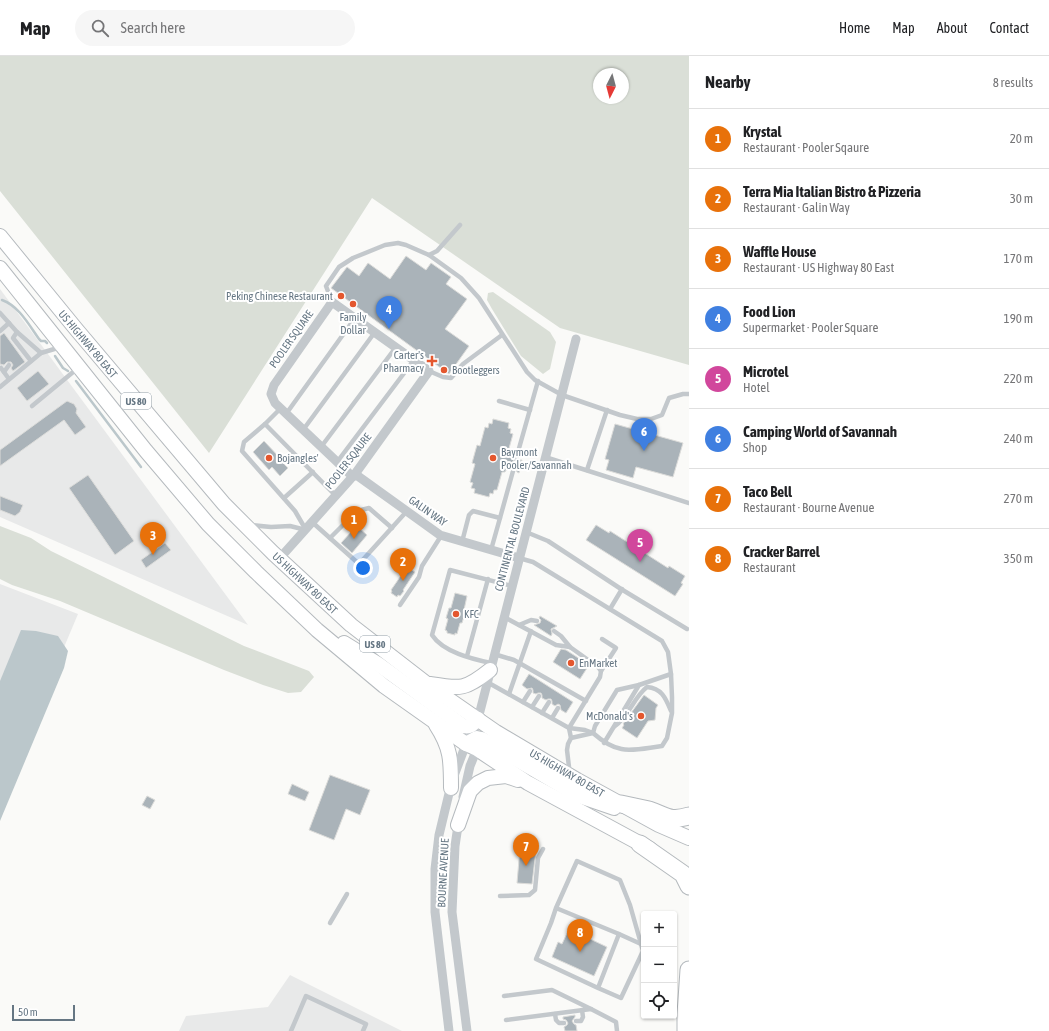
<!DOCTYPE html>
<meta charset="utf-8">
<style>
:root{--surface:#fff;--page:#f6f6f6;--text:#202124;--muted:#757577;--line:#e0e0e0;--accent:#e4572e}
body{margin:0;font-family:"Asap Condensed",sans-serif;background:var(--page);color:var(--text)}
.controls{position:absolute;right:12px;bottom:12px;display:grid;overflow:hidden;border-radius:4px;box-shadow:0 1px 3px #0004}
.controls button{width:36px;height:36px;display:grid;place-items:center;padding:0;border:0;border-bottom:1px solid var(--line);background:var(--surface);color:var(--text);font:20px sans-serif}
.compass{position:absolute;left:593px;top:12px;width:36px;height:36px;border-radius:50%;background:var(--surface);box-shadow:0 1px 3px #0004;rotate:186deg}
.scale{position:absolute;left:12px;bottom:10px;width:63px;box-sizing:border-box;padding-left:4px;border:2px solid #657683;border-top:0;font-size:11px;line-height:14px;white-space:nowrap;color:#657683;-webkit-text-stroke:3px #fff;paint-order:stroke}
.you{position:absolute;left:363px;top:512px;width:14px;height:14px;margin:-10px;border:3px solid #fff;border-radius:50%;background:#1a73e8;box-shadow:0 0 0 6px #1a73e833}
.badge{display:grid;place-items:center;width:26px;height:26px;border-radius:50%;background:var(--accent);color:#fff;font-size:13px;font-weight:700}
.pin{position:absolute;translate:-50% -33px;filter:drop-shadow(0 1px 2px #0008)}
.pin::after{content:'';position:absolute;top:21px;width:14px;height:12px;background:inherit;clip-path:polygon(0 0,100% 0,50% 100%)}
.list{margin:0;padding:0;list-style:none}
h2{display:flex;justify-content:space-between;align-items:center;height:52px;margin:0;padding:0 16px;font-size:17px}
h2 small{font-size:13px;font-weight:400;color:var(--muted)}
.list li{display:grid;grid-template-columns:26px 1fr auto;gap:12px;align-items:center;box-sizing:border-box;height:60px;padding:0 16px;border-top:1px solid var(--line)}
.list b{display:block;font-size:15px;white-space:nowrap}
.list p{margin:0;font-size:13px;white-space:nowrap;color:var(--muted)}
.list em{font-size:13px;font-style:normal;color:var(--muted)}
.icon{flex:none;width:22px;height:22px;fill:none;stroke:currentColor;stroke-width:2;stroke-linecap:round;stroke-linejoin:round}
.map{position:relative;flex:none;width:689px;height:975px;overflow:hidden}
header{display:flex;align-items:center;gap:24px;box-sizing:border-box;height:56px;padding:0 20px;background:var(--surface);border-bottom:1px solid var(--line)}
header strong{font-size:19px}
nav{display:flex;gap:22px;margin-inline-start:auto;font-size:14px}
.search{width:280px;height:36px;background:var(--page);display:flex;align-items:center;gap:10px;box-sizing:border-box;padding:0 14px;border-radius:22px;color:var(--muted);font-size:15px}
main{display:flex}
aside{flex:1;background:var(--surface)}
.map>svg:first-child{display:block}
</style>
<header>
<strong>Map</strong>
<div class="search"><svg class="icon" aria-label="search" viewBox="0 0 24 24"><circle cx="10" cy="10" r="6"/><path d="M15 15l6 6"/></svg>Search here</div>
<nav><a>Home</a><a>Map</a><a>About</a><a>Contact</a></nav>
</header>
<main>
<div class="map">
<svg width="689" height="975" viewBox="0 0 689 975">
<rect width="100%" height="100%" fill="#fafaf8"/>
<g fill="#e8e9e9">
<polygon points="0,233 248,569 0,461"/>
<polygon points="0,528 78,558 0,743"/>
<polygon points="290,919 402,975 179,975 186,960 268,951"/>
</g>
<g fill="#dadfd7" fill-rule="evenodd">
<path d="M0 0H689V309L560 272 372 142 209 397 0 135ZM599 18H623V42H599Z"/>
<polygon points="493,236 550,276 556,286 550,313 543,318 521,300 492,253 487,244 488,237"/>
<polygon points="0,470 31,482 51,495 244,590 309,615 314,621 301,636 288,637 263,629 224,614 60,545 12,529 0,523"/>
</g>
<polygon fill="#bbc7cb" points="21,574 36,575 58,580 68,595 64,612 0,765 0,625"/>
<g fill="none" stroke-linecap="round" stroke-linejoin="round">
<g stroke="#bbc7cb" stroke-width="2.5">
<path d="M2 244C19 250 29 269 39 283L41 285H45L47 287"/>
<polyline points="55,300 63,312 68,315"/>
<polyline points="76,325 141,411"/>
</g>
</g>
<g fill="#aab3b9" stroke="#dcdcda">
<polygon points="406,200 426,214 431,207 451,221 446,228 467,243 445,273 469,290 449,318 331,232 347,211 359,220 368,207 390,223"/>
<polygon points="4,277 25,306 13,315 11,312 13,309 11,306 7,306 4,309 0,308 0,280"/>
<polygon points="38,315 49,328 27,345 17,332"/>
<polygon points="67,345 74,348 77,353 76,357 86,371 75,379 64,364 0,410 0,394"/>
<polygon points="493,363 509,367 508,372 511,373 510,377 513,378 508,396 511,397 510,401 512,402 513,404 515,406 518,406 520,404 522,404 519,417 517,416 516,413 514,411 511,412 509,414 506,414 505,416 502,416 497,434 494,434 493,438 490,437 489,441 474,437 475,433 471,432 473,427 470,426 475,408 472,407 477,389 480,390 485,371 488,372 489,367 492,368"/>
<polygon points="615,368 683,387 673,421 636,411 633,422 606,414 609,404 605,403"/>
<polygon points="264,385 280,402 279,403 288,412 280,420 272,411 269,414 253,396"/>
<polygon points="88,419 134,485 115,499 69,432"/>
<polygon points="0,440 23,449 20,456 15,460 0,454"/>
<polygon points="596,469 609,477 610,475 668,512 669,510 685,520 681,527 683,528 675,540 586,484"/>
<polygon points="358,471 367,479 352,497 341,487 351,476 352,478"/>
<polygon points="165,487 171,494 146,512 141,504"/>
<polygon points="407,511 415,516 403,534 404,535 400,540 398,539 397,541 391,537 392,535 391,534"/>
<polygon points="455,537 467,540 464,554 466,554 462,567 460,567 457,578 455,577 455,579 447,577 447,575 445,574 448,563 446,562 449,552 451,552"/>
<polygon points="540,560 557,570 551,573 552,578 551,580 534,569 540,567 541,564 539,562"/>
<polygon points="561,593 566,594 589,609 580,623 553,606"/>
<polygon points="529,618 573,646 566,657 561,654 560,649 558,648 555,650 552,648 552,645 551,643 548,643 546,644 542,642 542,639 541,637 538,637 536,638 533,637 533,634 532,632 527,633 522,629"/>
<polygon points="644,639 658,649 656,652 655,664 648,665 637,682 622,672 624,669 623,668"/>
<polygon points="330,719 370,734 360,759 346,753 334,784 309,774"/>
<polygon points="292,728 309,736 305,745 288,738"/>
<polygon points="147,740 155,744 150,753 142,749"/>
<polygon points="520,792 536,794 532,828 517,827"/>
<polygon points="569,873 607,891 594,920 552,901 558,886 562,888"/>
<polygon points="575,959 575,961 572,965 574,968 576,969 577,975 565,975 564,971 567,969 568,967 566,964 563,963 563,961"/>
</g>
<g fill="none" stroke-linecap="round" stroke-linejoin="round">
<g stroke="#b5babe" stroke-width="16">
<g id="primary">
<polyline points="0,180 76,273 224,448 273,497 351,569 431,631 496,676 577,724 659,769 689,782"/>
<polyline points="0,212 146,395 208,468 256,516 317,574 384,630 466,688 477,693 528,727 650,793"/>
<path d="M344 587 378 608 463 670C470 672 473 668 478 663"/>
<path d="M430 628C461 633 465 634 490 614"/>
<path d="M436 669C451 692 451 704 451 732"/>
<polyline points="466,688 477,682 482,683 579,740 614,752"/>
<polyline points="458,769 470,735 478,727 488,722 506,720 518,724"/>
</g>
</g>
<g stroke="#b4b9bd" stroke-width="19">
<g id="motorway">
<path d="M621 748C630 750 640 752 649 754 667 760 669 766 689 760"/>
<polyline points="640,788 683,818 689,830"/>
<polyline points="686,975 686,958 689,914"/>
</g>
</g>
<g stroke="#c3c8cc" stroke-width="4.5">
<polyline points="429,199 437,195 460,169"/>
<polyline points="332,246 326,230 339,211 353,202 385,189 398,187 406,189 429,199 461,222 479,242 527,316 535,324 562,339 620,359 637,363 651,363 662,359 669,342 683,338 689,338"/>
<polyline points="0,257 17,276 41,297 61,291"/>
<polyline points="0,275 9,267"/>
<polyline points="17,276 13,282 31,305"/>
<polyline points="1,312 9,323"/>
<polyline points="429,315 443,321 451,322 463,308 502,279"/>
<polyline points="4,316 9,309"/>
<polyline points="0,331 41,297"/>
<polyline points="499,345 530,354"/>
<polyline points="32,350 78,312"/>
<polyline points="286,358 355,262"/>
<polyline points="265,368 280,353"/>
<polyline points="303,374 375,276"/>
<polyline points="321,391 396,291"/>
<polyline points="545,401 689,447"/>
<polyline points="516,403 538,325"/>
<polyline points="337,406 414,304"/>
<polyline points="587,414 607,354"/>
<polyline points="284,442 313,416"/>
<polyline points="500,462 513,415"/>
<polyline points="312,466 359,508 407,455"/>
<polyline points="250,469 271,471 290,470 306,474"/>
<polyline points="306,474 295,455 242,395 244,386 265,368 336,440"/>
<polyline points="526,476 548,485 621,533 687,573"/>
<polyline points="330,482 357,455 369,452 392,472"/>
<polyline points="462,486 469,459 473,455 500,462 491,494"/>
<path d="M519 502 533 506 662 585 668 596 671 618 672 641V657L667 682 662 690C631 694 619 700 593 677L571 682"/>
<polyline points="400,549 419,521 422,510 441,480"/>
<polyline points="610,553 622,533"/>
<polyline points="504,561 556,589 570,591 598,611 601,615 600,621 569,672 585,674 593,677 595,670 617,634 639,629"/>
<polyline points="519,569 531,564 537,565"/>
<polyline points="554,575 561,580 570,591"/>
<polyline points="494,598 514,604 586,645"/>
<polyline points="467,600 488,523"/>
<path d="M491 607C472 603 443 596 432 579L450 514 512 530"/>
<polyline points="601,615 616,592 602,583"/>
<polyline points="487,626 569,672 571,682 568,688 567,694 569,711 567,717"/>
<polyline points="509,638 531,575"/>
<polyline points="523,646 530,635"/>
<polyline points="532,651 539,640"/>
<polyline points="542,657 549,646"/>
<polyline points="552,662 558,652"/>
<path d="M615 670C629 660 634 641 647 631 662 632 666 643 671 655"/>
<polyline points="604,687 639,629 671,618"/>
<polyline points="500,840 529,839 535,834 538,802 543,793"/>
<polyline points="556,852 619,878 598,932 621,942 643,895 630,849 620,824 577,805 556,852 551,867 536,903 598,932"/>
<polyline points="330,867 347,838"/>
<polyline points="619,878 641,888"/>
<polyline points="504,940 552,934 591,953 506,964"/>
<polyline points="591,953 616,966 617,975"/>
<polyline points="555,958 556,964 559,967 564,967"/>
<polyline points="576,965 581,965 583,961 582,954"/>
<polyline points="291,975 306,940 366,968 363,975"/>
</g>
<g stroke="#c3c8cc" stroke-width="9">
<polyline points="355,418 440,479 519,502"/>
<polyline points="279,503 355,418 429,315 332,246 274,329 271,338 275,347 353,421"/>
<polyline points="463,741 470,710 477,693 477,688"/>
<polyline points="459,763 455,790 452,856 467,975"/>
<polyline points="449,975 435,856 435,813 439,779 452,725 466,688 478,663 576,283"/>
</g>
<use href="#primary" stroke="#fff" stroke-width="14"/>
<use href="#motorway" stroke="#fff" stroke-width="17"/>
</g>
<g fill="#e4572e" stroke="#fff" stroke-width="1.5">
<circle cx="341" cy="240" r="4"/>
<circle cx="353" cy="248" r="4"/>
<path d="M430 299h4v4h4v4h-4v4h-4v-4h-4v-4h4z"/>
<circle cx="444" cy="314" r="4"/>
<circle cx="269" cy="402" r="4"/>
<circle cx="493" cy="402" r="4"/>
<circle cx="456" cy="558" r="4"/>
<circle cx="571" cy="607" r="4"/>
<circle cx="641" cy="660" r="4"/>
</g>
<g text-anchor="middle" dominant-baseline="central" stroke-width="4" stroke-linejoin="round" paint-order="stroke">
<g fill="#fff" stroke="#939fa8" stroke-width="1">
<rect x="121" y="337" width="30" height="16" rx="3"/>
<rect x="360" y="580" width="30" height="16" rx="3"/>
</g>
<g font-size="10" font-weight="bold" fill="#657683">
<text x="136" y="345">US 80</text>
<text x="375" y="588">US 80</text>
</g>
<g font-size="11" fill="#657683" stroke="#fff" text-anchor="start">
<text x="333" y="240" text-anchor="end">Peking Chinese Restaurant</text>
<text x="353" y="261" text-anchor="middle">Family<tspan x="353" dy="13">Dollar</tspan></text>
<text x="424" y="299" text-anchor="end">Carter's<tspan x="424" dy="13">Pharmacy</tspan></text>
<text x="452" y="314">Bootleggers</text>
<text x="501" y="396">Baymont<tspan x="501" dy="13">Pooler/Savannah</tspan></text>
<text x="277" y="402">Bojangles'</text>
<text x="464" y="558">KFC</text>
<text x="579" y="607">EnMarket</text>
<text x="633" y="660" text-anchor="end">McDonald's</text>
</g>
<g font-size="11" fill="#657683" stroke="#fff">
<text transform="translate(291 283) rotate(-55)">POOLER SQUARE</text>
<text transform="translate(88 288) rotate(50)">US HIGHWAY 80 EAST</text>
<text transform="translate(348 405) rotate(-52)">POOLER SQAURE</text>
<text transform="translate(428 455) rotate(35)">GALIN WAY</text>
<text transform="translate(512 483) rotate(-75)">CONTINENTAL BOULEVARD</text>
<text transform="translate(305 527) rotate(43)">US HIGHWAY 80 EAST</text>
<text transform="translate(567 717) rotate(30)">US HIGHWAY 80 EAST</text>
<text transform="translate(443 817) rotate(-87)">BOURNE AVENUE</text>
</g>
</g>
</svg>
<div class="controls">
<button>+</button>
<button>−</button>
<button><svg class="icon" aria-label="locate" viewBox="0 0 24 24"><circle cx="12" cy="12" r="6"/><path d="M12 2v4M12 18v4M2 12h4M18 12h4"/></svg></button>
</div>
<svg class="compass" viewBox="-18 -18 36 36"><path d="M0-13l5 13h-10z" fill="#e53935"/><path d="M0 13l5-13h-10z" fill="#757577"/></svg>
<div class="scale">50 m</div>
<div class="you"></div>
<div class="pin badge" style="left:354px;top:483px;background:#e8710a">1</div>
<div class="pin badge" style="left:403px;top:525px;background:#e8710a">2</div>
<div class="pin badge" style="left:153px;top:499px;background:#e8710a">3</div>
<div class="pin badge" style="left:389px;top:273px;background:#3f7fe0">4</div>
<div class="pin badge" style="left:640px;top:506px;background:#d1479c">5</div>
<div class="pin badge" style="left:644px;top:395px;background:#3f7fe0">6</div>
<div class="pin badge" style="left:526px;top:810px;background:#e8710a">7</div>
<div class="pin badge" style="left:580px;top:896px;background:#e8710a">8</div>
</div>
<aside>
<h2>Nearby<small>8 results</small></h2>
<ul class="list">
<li><span class="badge" style="background:#e8710a">1</span><div><b>Krystal</b><p>Restaurant · Pooler Sqaure</p></div><em>20 m</em></li>
<li><span class="badge" style="background:#e8710a">2</span><div><b>Terra Mia Italian Bistro &amp; Pizzeria</b><p>Restaurant · Galin Way</p></div><em>30 m</em></li>
<li><span class="badge" style="background:#e8710a">3</span><div><b>Waffle House</b><p>Restaurant · US Highway 80 East</p></div><em>170 m</em></li>
<li><span class="badge" style="background:#3f7fe0">4</span><div><b>Food Lion</b><p>Supermarket · Pooler Square</p></div><em>190 m</em></li>
<li><span class="badge" style="background:#d1479c">5</span><div><b>Microtel</b><p>Hotel</p></div><em>220 m</em></li>
<li><span class="badge" style="background:#3f7fe0">6</span><div><b>Camping World of Savannah</b><p>Shop</p></div><em>240 m</em></li>
<li><span class="badge" style="background:#e8710a">7</span><div><b>Taco Bell</b><p>Restaurant · Bourne Avenue</p></div><em>270 m</em></li>
<li><span class="badge" style="background:#e8710a">8</span><div><b>Cracker Barrel</b><p>Restaurant</p></div><em>350 m</em></li>
</ul>
</aside>
</main>
